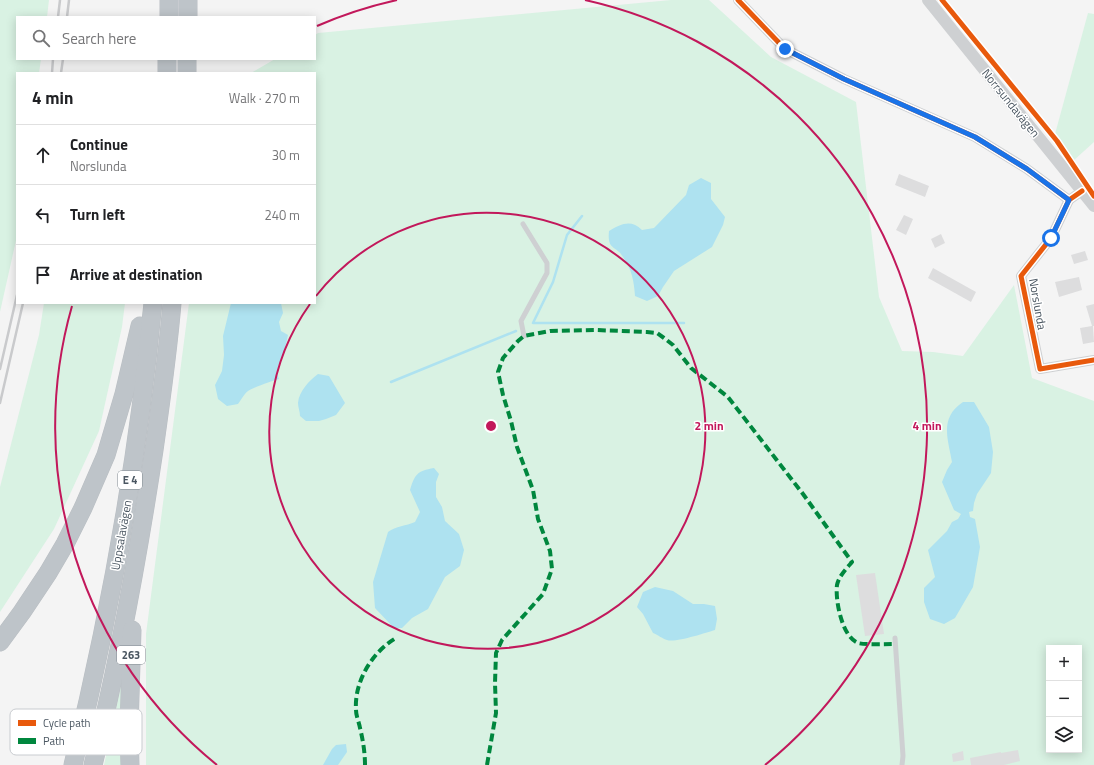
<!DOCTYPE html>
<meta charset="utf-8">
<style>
:root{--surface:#fff;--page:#f2f2f2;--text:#202124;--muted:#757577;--line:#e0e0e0}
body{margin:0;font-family:"Titillium Web",sans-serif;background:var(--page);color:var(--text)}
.controls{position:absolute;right:12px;bottom:12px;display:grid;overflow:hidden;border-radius:0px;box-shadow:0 2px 10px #0003}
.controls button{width:36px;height:36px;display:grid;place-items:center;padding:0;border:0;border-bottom:1px solid var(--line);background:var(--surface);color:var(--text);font:20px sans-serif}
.stop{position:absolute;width:12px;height:12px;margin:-9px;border:3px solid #1a73e8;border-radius:50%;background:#fff}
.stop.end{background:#1a73e8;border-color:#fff;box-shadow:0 1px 4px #0008}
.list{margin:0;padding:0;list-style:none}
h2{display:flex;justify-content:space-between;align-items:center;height:52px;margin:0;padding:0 16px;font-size:17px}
h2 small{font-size:13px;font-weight:400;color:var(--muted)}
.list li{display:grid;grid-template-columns:26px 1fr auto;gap:12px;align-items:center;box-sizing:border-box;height:60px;padding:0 16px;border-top:1px solid var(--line)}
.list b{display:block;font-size:15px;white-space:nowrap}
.list p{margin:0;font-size:13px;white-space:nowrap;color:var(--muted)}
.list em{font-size:13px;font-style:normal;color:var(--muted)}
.icon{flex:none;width:22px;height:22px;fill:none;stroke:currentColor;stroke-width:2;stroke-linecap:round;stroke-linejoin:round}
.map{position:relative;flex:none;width:1094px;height:765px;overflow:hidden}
.search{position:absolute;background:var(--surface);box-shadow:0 2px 10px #0003;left:16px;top:16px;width:300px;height:44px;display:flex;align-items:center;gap:10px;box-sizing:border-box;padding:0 14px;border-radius:0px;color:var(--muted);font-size:15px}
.panel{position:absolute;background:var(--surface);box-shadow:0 2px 10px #0003;left:16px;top:72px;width:300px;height:232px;border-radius:0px}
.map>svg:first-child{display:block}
</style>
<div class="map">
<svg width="1094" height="765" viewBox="0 0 1094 765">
<rect width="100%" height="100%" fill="#f4f4f4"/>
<g fill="#d9f2e3" fill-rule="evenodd">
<polygon points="0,0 49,0 47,17 17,17 17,59 41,59 39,73 17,73 17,236 0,312"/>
<path d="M671 0H709L771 57 856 102 879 297 902 351 933 352 963 356 1014 285 1032 378 1094 401V765H146V634L189 303H315V73H251L275 59H315V35L318 33ZM1049 648H1079V750H1049Z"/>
<polygon points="1088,13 1094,14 1094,142 1073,161 1055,134"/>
<polygon points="44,303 125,303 122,327 99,431 54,529 0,612 0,487 39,335"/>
<polygon points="126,662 124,765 104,765"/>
</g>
<g fill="#aee2f0">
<path d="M701 178 711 183V199L725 217 723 225 712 247 674 271 663 287 658 296 647 301 635 296C634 281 632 270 623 257 616 245 607 251 609 231 621 224 631 219 642 230L654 228 686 195 689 185Z"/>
<path d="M231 303H281L283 313 279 322 281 331 288 335C287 340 286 344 285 348 282 358 274 369 279 379 274 380 252 388 248 391 244 394 241 400 238 404L227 406 218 399 215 385 222 371 224 355 223 336Z"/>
<path d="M318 374 329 376 345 403 336 415 326 419 319 421H306L300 416C300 412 298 407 298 403 299 391 309 381 318 374Z"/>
<path d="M963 402H974L989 427 993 452 991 473 977 494 974 503 973 511 969 512 970 517 975 519 980 547 973 587 955 618 944 624 930 619 924 602V588L935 577 928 550 947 531 952 522 958 519 961 514 954 510 942 482 947 470 952 462C948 439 939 418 963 402Z"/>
<path d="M434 468 439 474 436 482V497L442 507 445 521 459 534 464 550 460 566 445 577 428 609 412 618 402 628H394L375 608 373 582 388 532C396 526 406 526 415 522L420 512 410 490C415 474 417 471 434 468Z"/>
<path d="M655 587 673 591 693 604H704L715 606 717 619 715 630C705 633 675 643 667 640 663 639 658 635 653 633L643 614 637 607 643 592Z"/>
<polygon points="346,744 347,752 338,765 323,765 332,749 336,745"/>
</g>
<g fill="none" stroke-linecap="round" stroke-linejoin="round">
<g stroke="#aee2f0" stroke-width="2.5">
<polyline points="582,216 567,235 553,282 533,323 684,323"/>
<polyline points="391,382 516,331"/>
</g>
</g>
<g fill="#ddddde">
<polygon points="899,174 929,186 925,197 895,185"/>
<polygon points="904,215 913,219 906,235 896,230"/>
<polygon points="941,234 945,243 935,248 931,239"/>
<polygon points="1085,251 1088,260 1074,264 1071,255"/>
<polygon points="933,268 976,292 971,302 928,278"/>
<polygon points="1079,277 1082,290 1059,297 1055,282"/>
<polygon points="1094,304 1094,326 1093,326 1094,342 1083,344 1080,328 1092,326 1086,306"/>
<polygon points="875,573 884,634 865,636 856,575"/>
<polygon points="1018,750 1020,761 1004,765 971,765 970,758 1001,752 1001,753"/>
<polygon points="963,751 964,760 953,762 952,754"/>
</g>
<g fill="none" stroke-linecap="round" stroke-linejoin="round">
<g stroke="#b9bec3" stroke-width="19">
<g id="motorway">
<polyline points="169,17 169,0"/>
<polyline points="188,17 188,0"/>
<polyline points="167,73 167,59"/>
<polyline points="187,73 187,59"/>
<polyline points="0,642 22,612 48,573 65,544 83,508 106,455 124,394 140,326"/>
<path d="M73 765C110 614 138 458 153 303"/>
<path d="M93 765C119 661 138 556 154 450 161 401 168 352 172 303"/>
<polyline points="130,765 129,729 132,630"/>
</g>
</g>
<g stroke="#ced0d2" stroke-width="5">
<polyline points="523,224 547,263 547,273 521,321 524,336"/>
<polyline points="895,638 903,756 902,765"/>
</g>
<g stroke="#ced0d2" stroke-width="10">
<polyline points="738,0 785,49 844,79 975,137 1027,169 1069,200 1082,191"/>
<polyline points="1069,200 1051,238 1021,276 1040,369 1094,360"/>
</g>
<polyline stroke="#ced0d2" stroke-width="12" points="928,0 1094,206"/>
<use href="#motorway" stroke="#bec4c9" stroke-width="18"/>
<g stroke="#c9cacc" stroke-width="2.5">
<polyline points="58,17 60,0"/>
<polyline points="67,17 69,0"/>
<polyline points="52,73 53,59"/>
<polyline points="61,73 63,59"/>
<polyline points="0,369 17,295"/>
<polyline points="0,403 23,303"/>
</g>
<g stroke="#00873e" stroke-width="4" stroke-dasharray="8 4" stroke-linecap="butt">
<path d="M365 765C365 753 363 740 360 728 359 722 356 716 356 710 354 682 372 652 396 638"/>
<path d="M487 765 496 713 495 683 496 653 502 640 543 594 552 569 550 551 538 519 533 490 517 447 511 421 503 395 498 372 503 358 518 341 524 336 550 331 596 330 647 332 657 333 664 338 673 345 691 368 728 397 803 494 852 562C846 569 839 576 837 585 835 600 842 637 858 643 865 645 887 644 895 644"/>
</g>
<g stroke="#fff" stroke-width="8">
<g id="cycleway">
<polyline points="738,0 785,49 844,79 975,137 1027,169 1069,200 1082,191"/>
<polyline points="942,0 1057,141 1094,196"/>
<polyline points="1069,200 1051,238 1021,276 1040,369 1094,360"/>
</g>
</g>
<use href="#cycleway" stroke="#e8590c" stroke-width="5"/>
</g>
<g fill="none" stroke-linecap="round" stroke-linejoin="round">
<polyline stroke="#1a73e8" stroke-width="5" points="785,49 844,79 975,137 1027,169 1069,200 1051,238"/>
</g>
<g fill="none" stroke="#c2185b" stroke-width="2">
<path d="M316 296A218 218 0 1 1 310 304"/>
<path d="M217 765A436 436 0 0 1 72 306M317 26A436 436 0 0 1 397 0M585 0A436 436 0 0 1 765 765"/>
</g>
<g text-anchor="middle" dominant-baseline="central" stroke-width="3" stroke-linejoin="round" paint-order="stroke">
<g fill="#fff" stroke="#808990" stroke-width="1">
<rect x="118" y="471" width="24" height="18" rx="3"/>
<rect x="117" y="646" width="28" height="18" rx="3"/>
</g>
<g font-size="11" font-weight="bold" fill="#4a5661">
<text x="130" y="480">E 4</text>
<text x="131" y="655">263</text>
</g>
<g font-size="12" fill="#4a5661" stroke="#fff">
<text transform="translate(1011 103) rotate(51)">Norrsundavägen</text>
<text transform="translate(1038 304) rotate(80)">Norslunda</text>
<text transform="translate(121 535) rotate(-80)">Uppsalavägen</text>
</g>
</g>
<rect x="10" y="709" width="132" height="46" rx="6" fill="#fff" stroke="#c9ccd0" stroke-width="1"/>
<rect x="18" y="720" width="18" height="6" fill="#e8590c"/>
<rect x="18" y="738" width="18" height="6" fill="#00873e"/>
<g font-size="11" fill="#4a5661">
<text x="43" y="727">Cycle path</text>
<text x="43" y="745">Path</text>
</g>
<circle cx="491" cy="426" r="6" fill="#c2185b" stroke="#fff" stroke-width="2"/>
<g font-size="12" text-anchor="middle" font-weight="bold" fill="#c2185b" stroke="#fff" stroke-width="3" stroke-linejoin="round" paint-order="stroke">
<text x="709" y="430">2 min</text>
<text x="927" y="430">4 min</text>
</g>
</svg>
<div class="controls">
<button>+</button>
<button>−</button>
<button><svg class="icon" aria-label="layers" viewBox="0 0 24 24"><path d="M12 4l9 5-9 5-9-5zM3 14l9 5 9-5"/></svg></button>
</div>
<div class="stop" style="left:1051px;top:238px"></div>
<div class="stop end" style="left:785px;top:49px"></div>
<div class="search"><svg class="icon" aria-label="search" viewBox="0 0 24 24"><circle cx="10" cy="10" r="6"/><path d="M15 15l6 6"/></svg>Search here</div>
<section class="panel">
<h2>4 min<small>Walk · 270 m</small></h2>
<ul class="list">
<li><svg class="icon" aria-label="ahead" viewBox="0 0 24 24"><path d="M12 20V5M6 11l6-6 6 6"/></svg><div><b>Continue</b><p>Norslunda</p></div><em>30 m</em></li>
<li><svg class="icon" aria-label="left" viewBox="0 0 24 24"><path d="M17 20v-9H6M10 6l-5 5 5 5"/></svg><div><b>Turn left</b></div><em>240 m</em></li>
<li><svg class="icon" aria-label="arrive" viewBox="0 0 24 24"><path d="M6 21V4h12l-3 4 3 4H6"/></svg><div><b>Arrive at destination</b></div></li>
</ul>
</section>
</div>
